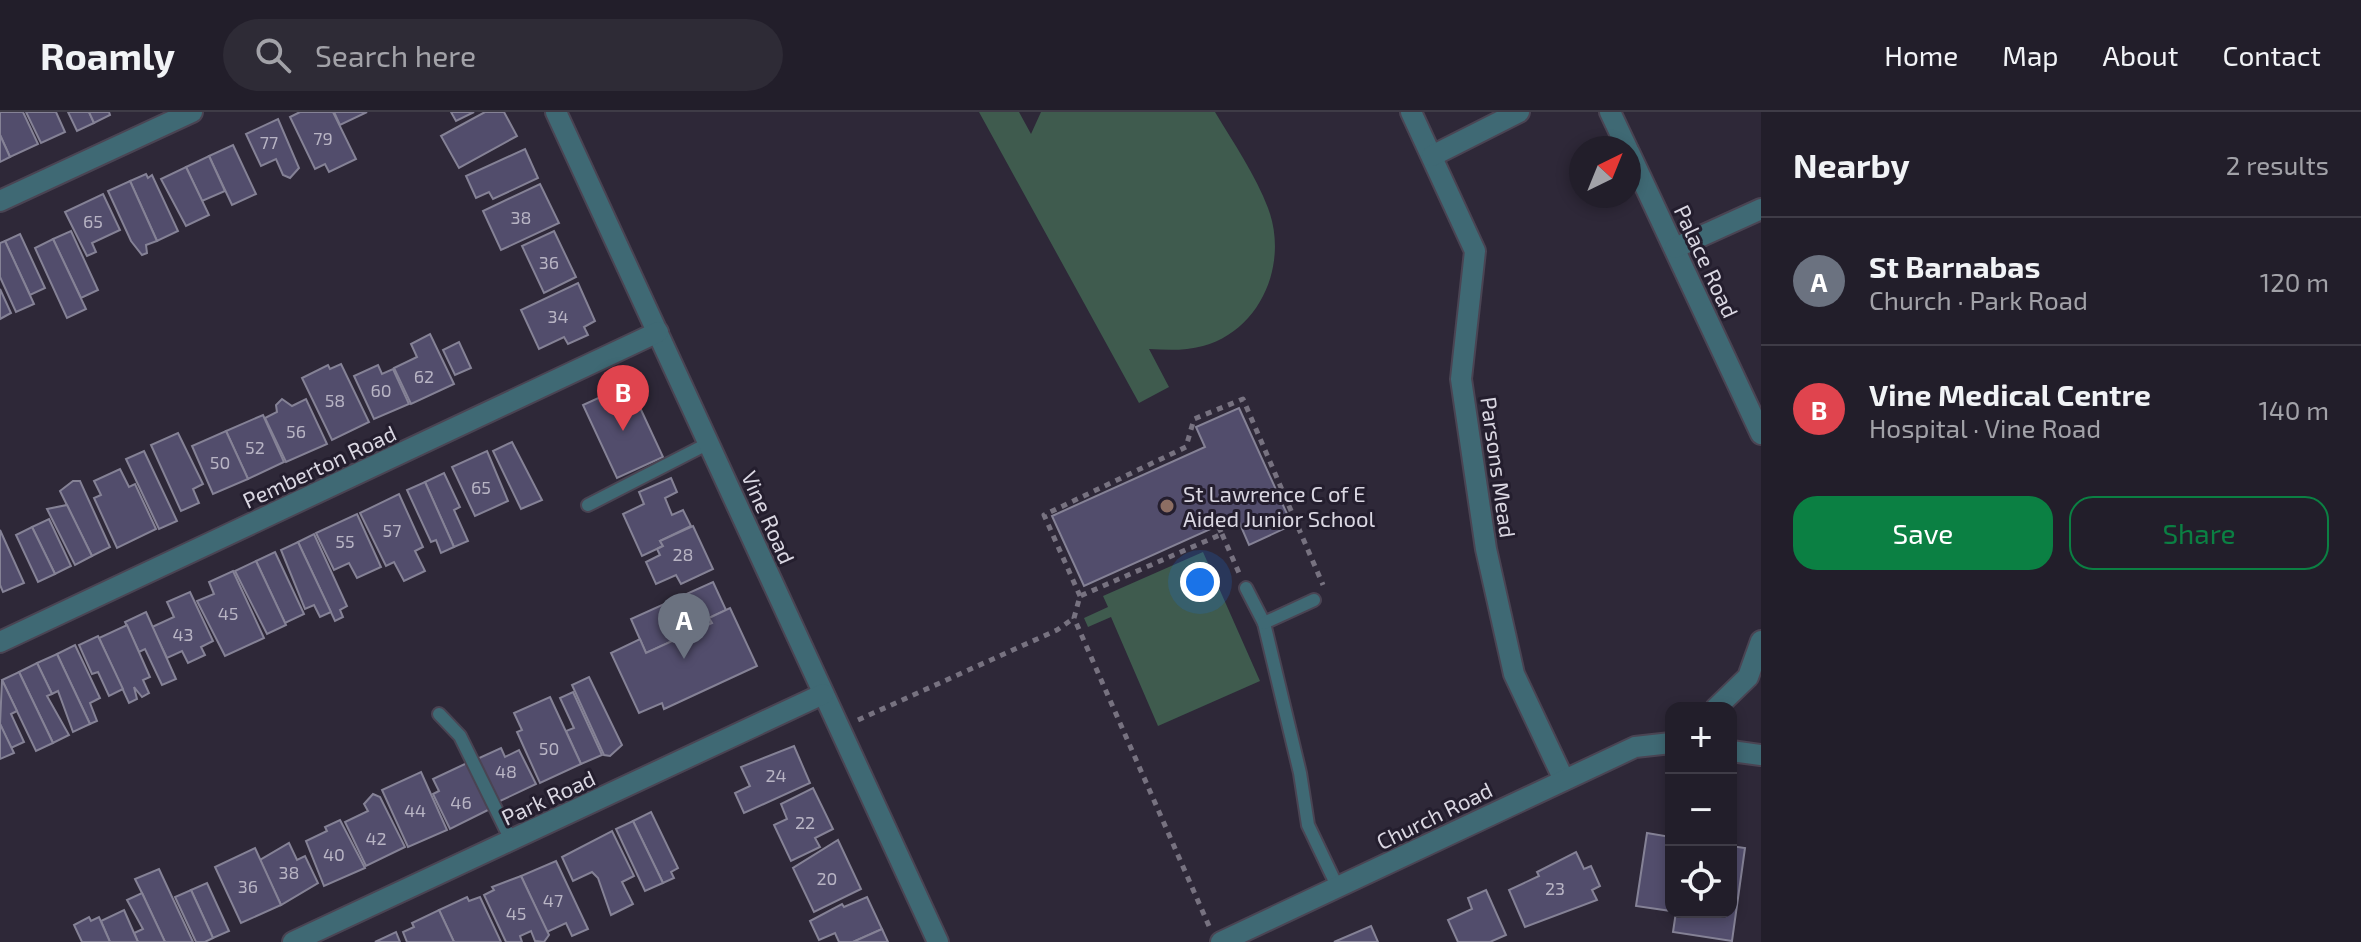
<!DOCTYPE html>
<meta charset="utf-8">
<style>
:root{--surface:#221e2a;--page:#2e2b36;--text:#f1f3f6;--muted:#a2a2a8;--line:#3f3c47;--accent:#0b8043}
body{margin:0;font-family:"Exo 2",sans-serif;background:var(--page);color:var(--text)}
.controls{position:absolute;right:24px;bottom:24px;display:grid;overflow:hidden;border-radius:16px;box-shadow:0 4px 12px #0003}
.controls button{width:72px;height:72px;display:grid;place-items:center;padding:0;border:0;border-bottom:2px solid var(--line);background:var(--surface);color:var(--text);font:40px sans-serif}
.compass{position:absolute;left:1569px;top:24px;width:72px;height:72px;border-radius:50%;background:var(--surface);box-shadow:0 4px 12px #0003;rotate:43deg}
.you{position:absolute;left:1200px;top:470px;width:28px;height:28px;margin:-20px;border:6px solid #fff;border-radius:50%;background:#1a73e8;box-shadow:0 0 0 12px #1a73e833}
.badge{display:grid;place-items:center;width:52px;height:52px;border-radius:50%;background:var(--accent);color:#fff;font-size:26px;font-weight:700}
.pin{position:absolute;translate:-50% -66px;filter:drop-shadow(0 2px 4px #0008)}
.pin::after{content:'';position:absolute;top:42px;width:28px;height:24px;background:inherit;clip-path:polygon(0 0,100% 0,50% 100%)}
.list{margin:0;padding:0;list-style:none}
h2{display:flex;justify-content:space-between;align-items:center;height:104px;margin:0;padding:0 32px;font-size:34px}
h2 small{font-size:26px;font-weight:400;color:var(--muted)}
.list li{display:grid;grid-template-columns:52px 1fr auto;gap:24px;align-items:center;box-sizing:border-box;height:128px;padding:0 32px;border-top:2px solid var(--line)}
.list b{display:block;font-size:30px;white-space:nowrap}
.list p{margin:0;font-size:26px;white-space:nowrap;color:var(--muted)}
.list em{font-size:26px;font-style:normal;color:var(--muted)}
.actions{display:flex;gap:16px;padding:24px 32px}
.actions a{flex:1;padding:18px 0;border:2px solid var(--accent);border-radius:24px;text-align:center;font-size:28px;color:var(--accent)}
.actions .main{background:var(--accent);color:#fff}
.icon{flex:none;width:44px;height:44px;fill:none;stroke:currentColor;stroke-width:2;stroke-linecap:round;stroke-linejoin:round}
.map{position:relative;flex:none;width:1761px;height:830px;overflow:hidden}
header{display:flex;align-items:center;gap:48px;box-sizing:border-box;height:112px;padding:0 40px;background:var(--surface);border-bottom:2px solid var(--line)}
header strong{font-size:38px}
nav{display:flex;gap:44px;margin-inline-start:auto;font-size:28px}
.search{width:560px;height:72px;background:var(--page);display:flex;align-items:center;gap:20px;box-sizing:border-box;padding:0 28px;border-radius:44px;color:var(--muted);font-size:30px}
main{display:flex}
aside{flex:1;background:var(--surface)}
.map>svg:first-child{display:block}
</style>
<header>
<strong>Roamly</strong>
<div class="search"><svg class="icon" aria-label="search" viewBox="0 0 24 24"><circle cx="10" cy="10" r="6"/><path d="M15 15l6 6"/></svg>Search here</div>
<nav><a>Home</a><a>Map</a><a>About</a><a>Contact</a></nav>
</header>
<main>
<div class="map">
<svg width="1761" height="830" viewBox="0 0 1761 830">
<rect width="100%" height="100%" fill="#2e2838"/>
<g fill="#3f5b4e">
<path d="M979 0H1019L1031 22 1041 0H1215C1233 30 1256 64 1268 96 1289 151 1261 218 1203 234 1185 239 1167 238 1149 237L1169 275 1139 291Z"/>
<polygon points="1203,440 1260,569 1158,614 1111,505 1088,515 1084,506 1108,495 1103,484"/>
</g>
<g fill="#524d6c" stroke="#858296" stroke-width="2">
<polygon points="0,0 23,0 38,32 10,45 0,23"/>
<polygon points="26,0 56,0 65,20 41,31"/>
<polygon points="68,0 89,0 94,11 77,19"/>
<polygon points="89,0 109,0 110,3 94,11"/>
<polygon points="300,0 333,0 356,47 329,60 325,52 315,57 290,5"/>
<polygon points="334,0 367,0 340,13"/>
<polygon points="451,0 474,0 456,9"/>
<polygon points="485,0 504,0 517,24 459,56 441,24"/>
<polygon points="278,7 299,56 290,66 283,63 276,47 261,54 246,22"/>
<polygon points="0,23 10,45 0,50"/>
<polygon points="233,33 256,82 232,93 209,44"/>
<polygon points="525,37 538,66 493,87 489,80 476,86 466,64"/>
<polygon points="209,44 225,79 202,89 186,55"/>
<polygon points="186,55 209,103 186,114 161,67"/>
<polygon points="146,62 148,66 152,63 178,119 157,129 130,69"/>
<polygon points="130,69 157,129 146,133 147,141 142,143 131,129 108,79"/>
<polygon points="540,72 559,111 501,138 483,99"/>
<polygon points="103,82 120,118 92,131 96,140 87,144 65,100"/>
<polygon points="71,119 98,178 81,186 53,127"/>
<polygon points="554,119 576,165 544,181 522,134"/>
<polygon points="20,122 45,176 30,183 5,129"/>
<polygon points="53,127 86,197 67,206 35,136"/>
<polygon points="5,129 34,192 16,200 0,165 0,131"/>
<polygon points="578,171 595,209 584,215 588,223 568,232 564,225 539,237 521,198"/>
<polygon points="0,177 11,201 0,207"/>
<polygon points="430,222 454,272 411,292 394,256 417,245 411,232"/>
<polygon points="459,230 471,256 455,263 443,238"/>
<polygon points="341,252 369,310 332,328 302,266 328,253 330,257"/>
<polygon points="378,253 382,262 393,257 409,292 374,307 354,264"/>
<polygon points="629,272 663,345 617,366 583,293"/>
<polygon points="282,287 292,294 306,287 327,332 286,350 265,306 277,300 276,293"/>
<polygon points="1239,296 1292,413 1249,433 1237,405 1084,474 1052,404 1205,335 1196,315"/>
<polygon points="263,303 284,350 248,367 226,319"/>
<polygon points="226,319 248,367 213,382 192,334"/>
<polygon points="178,321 203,372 193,377 199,391 181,399 151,333"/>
<polygon points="512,330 542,388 521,397 493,339"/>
<polygon points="144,339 177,409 159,417 126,347"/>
<polygon points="487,339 508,389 475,404 452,355"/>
<polygon points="120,357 129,375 135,372 156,417 117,436 94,386 101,383 94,369"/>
<polygon points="444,361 460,395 454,398 468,429 454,435 425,370"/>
<polygon points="671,366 677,380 665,386 672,403 683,398 691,414 660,429 663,434 642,444 623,402 644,392 639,380"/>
<polygon points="73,369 80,369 110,435 92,444 60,379"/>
<polygon points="425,370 454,435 441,441 436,428 431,430 407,378"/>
<polygon points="399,382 423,435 415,439 425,459 404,469 394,450 386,454 360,401"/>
<polygon points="67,393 92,444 75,453 47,397"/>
<polygon points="357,402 381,455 357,466 349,451 334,458 316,421"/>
<polygon points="49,407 71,454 55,462 32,415"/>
<polygon points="693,414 713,457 681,472 676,463 656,472 646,450 660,443 657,437 663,434 660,429"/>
<polygon points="32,415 55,462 38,470 16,423"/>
<polygon points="0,418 24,471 3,480 0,473"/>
<polygon points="314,422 347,494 340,498 343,505 335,509 298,430"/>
<polygon points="298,430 331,500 320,505 314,493 305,497 281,438"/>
<polygon points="275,440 304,502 285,511 256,449"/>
<polygon points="256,449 286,513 267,522 235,459"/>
<polygon points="233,459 264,526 225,544 197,489 214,482 209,470"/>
<polygon points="713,470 726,498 709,506 712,511 646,541 631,507"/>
<polygon points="190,480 213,529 201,535 205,543 188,551 182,539 167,546 152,515 174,505 167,490"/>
<polygon points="730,496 757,554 664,597 662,591 639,601 611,541 640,527 646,541 712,511 709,506"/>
<polygon points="146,500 176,567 162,573 145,537 139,540 125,510"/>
<polygon points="127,513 150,565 143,568 149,581 142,585 134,575 137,587 129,591 99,526"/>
<polygon points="98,524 123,577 109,584 98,560 92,562 79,533"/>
<polygon points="75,533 100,586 90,591 97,609 90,612 57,542"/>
<polygon points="57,542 90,612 73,620 58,579 52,582 37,551"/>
<polygon points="37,551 52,582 47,584 69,623 53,631 19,560"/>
<polygon points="19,560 53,631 36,639 2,568"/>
<polygon points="589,565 622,633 610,644 604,643 572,573"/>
<polygon points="2,568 17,599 11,602 24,630 11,636 0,612"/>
<polygon points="573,580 602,643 581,652 566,619 574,616 560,586"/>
<polygon points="550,585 581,652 540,671 517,620 522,618 514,601"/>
<polygon points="0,612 14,641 0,647"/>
<polygon points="794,634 810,671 744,701 735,681 750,674 741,655"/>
<polygon points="501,636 505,645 519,638 536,672 498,690 477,647"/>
<polygon points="467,651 490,697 450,717 433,682 439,679 433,667"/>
<polygon points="421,660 447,718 408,735 382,678"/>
<polygon points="813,676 833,717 815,726 820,735 791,749 774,713 787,707 781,692"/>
<polygon points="373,682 380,685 405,735 366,754 345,710 368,699 364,692"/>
<polygon points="651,700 678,756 671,760 674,766 663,771 633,709"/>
<polygon points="340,708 365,756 324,774 306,729 327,719 325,715"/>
<polygon points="633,709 663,771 645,779 616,717"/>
<polygon points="612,719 634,764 622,770 633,792 611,803 598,766 592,760 573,769 562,745"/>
<polygon points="1647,721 1671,725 1671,799 1636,794"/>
<polygon points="838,728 861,777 814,800 793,756"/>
<polygon points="289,731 297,748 305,744 318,771 281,793 260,748"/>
<polygon points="1731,734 1745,736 1732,829 1673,820 1676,800 1731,800"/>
<polygon points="255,736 281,793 241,811 215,755"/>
<polygon points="1576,740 1584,757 1591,754 1600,774 1592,778 1597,788 1525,815 1509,778 1539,764 1537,760"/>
<polygon points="556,749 588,817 572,824 566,811 547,820 521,764"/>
<polygon points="159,757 193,830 165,830 142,781 135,767"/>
<polygon points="521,764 549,823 544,830 535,829 531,819 520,824 522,830 506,830 484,783 494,778 492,775"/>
<polygon points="207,771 229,819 213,826 191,778"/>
<polygon points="191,778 213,826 205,830 196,830 175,785"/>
<polygon points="1486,778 1506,823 1490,830 1458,830 1448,808 1472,797 1468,786"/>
<polygon points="142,781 165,830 138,830 134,821 143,817 127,788"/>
<polygon points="467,785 469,789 480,785 501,830 454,830 439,798"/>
<polygon points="867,785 882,817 853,830 839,830 835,821 819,828 810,809 842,792 844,795"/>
<polygon points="124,798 134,821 138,830 110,830 101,809"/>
<polygon points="439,798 454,830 407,830 403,820 414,815 412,811"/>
<polygon points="89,805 91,809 99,805 110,830 82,830 74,813"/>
<polygon points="1371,814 1378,830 1334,830"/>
<polygon points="882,817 888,830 853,830"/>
<polygon points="396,820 400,830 375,830"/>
</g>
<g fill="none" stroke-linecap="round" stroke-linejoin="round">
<g stroke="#4a4453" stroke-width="16">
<g id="service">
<polyline points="588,393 709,331"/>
<polyline points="1246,476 1264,511 1300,661 1308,713 1338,776"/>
<polyline points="1264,511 1314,488"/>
<polyline points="439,602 460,624 511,728"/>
</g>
</g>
<g stroke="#4a4453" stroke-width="24">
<g id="minor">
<polyline points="556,0 938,830"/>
<polyline points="1411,0 1475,139 1461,267 1486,437 1514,562 1564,668"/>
<polyline points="1610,0 1627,36"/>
<polyline points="1629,40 1761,322"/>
<polyline points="1432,44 1519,0"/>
<polyline points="0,89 192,0"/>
<polyline points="1675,136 1761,97"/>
<polyline points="0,530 658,220"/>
<polyline points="1716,596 1748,565 1761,529"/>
<polyline points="1731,639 1761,643"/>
<polyline points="293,830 823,582"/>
<polyline points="1221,830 1635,635 1671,631"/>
</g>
</g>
<g stroke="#777280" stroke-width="5" stroke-dasharray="6 6" stroke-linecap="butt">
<polyline points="1222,422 1239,461"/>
<polyline points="1080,484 1044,403 1186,335 1194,307 1243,287 1323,473"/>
<polyline points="858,608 1057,518 1074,506"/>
<polyline points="1209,814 1074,506 1080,484 1222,422 1218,414"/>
</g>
<use href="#service" stroke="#3f6974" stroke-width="12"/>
<use href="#minor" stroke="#3f6974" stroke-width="20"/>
</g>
<circle fill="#8d6e63" stroke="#241e2e" stroke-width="3" cx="1167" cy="394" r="8"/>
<g text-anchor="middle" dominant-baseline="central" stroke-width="6" stroke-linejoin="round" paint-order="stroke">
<g font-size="18" fill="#b8b4c4">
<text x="323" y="26">79</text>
<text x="269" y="30">77</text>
<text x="521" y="105">38</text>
<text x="93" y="109">65</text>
<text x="549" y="150">36</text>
<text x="558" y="204">34</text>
<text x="424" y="264">62</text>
<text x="381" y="278">60</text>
<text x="335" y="288">58</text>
<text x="296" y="319">56</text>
<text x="255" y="335">52</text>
<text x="220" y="350">50</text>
<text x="481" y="375">65</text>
<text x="392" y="418">57</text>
<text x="345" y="429">55</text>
<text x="683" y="442">28</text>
<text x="228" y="501">45</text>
<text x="183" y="522">43</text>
<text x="549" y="636">50</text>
<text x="506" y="659">48</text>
<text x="776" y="663">24</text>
<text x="461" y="690">46</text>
<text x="415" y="698">44</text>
<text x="805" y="710">22</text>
<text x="376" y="726">42</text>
<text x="334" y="742">40</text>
<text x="289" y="760">38</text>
<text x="827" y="766">20</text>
<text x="248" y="774">36</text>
<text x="1555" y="776">23</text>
<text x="553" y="788">47</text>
<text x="516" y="801">45</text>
</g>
<g font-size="22" fill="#dad7e2" stroke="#241e2e">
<text transform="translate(1707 149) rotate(65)">Palace Road</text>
<text transform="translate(319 354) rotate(-25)">Pemberton Road</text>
<text transform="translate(1499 355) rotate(82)">Parsons Mead</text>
<text transform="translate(769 405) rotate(66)">Vine Road</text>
<text transform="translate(548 685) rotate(-25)">Park Road</text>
<text transform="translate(1434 703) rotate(-26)">Church Road</text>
</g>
<g font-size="22" fill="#dad7e2" stroke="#241e2e" text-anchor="start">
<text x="1183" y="381">St Lawrence C of E<tspan x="1183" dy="25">Aided Junior School</tspan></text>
</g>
</g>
</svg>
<div class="controls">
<button>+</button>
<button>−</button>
<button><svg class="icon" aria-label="locate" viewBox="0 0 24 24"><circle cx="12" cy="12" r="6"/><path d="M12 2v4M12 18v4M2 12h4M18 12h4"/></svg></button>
</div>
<svg class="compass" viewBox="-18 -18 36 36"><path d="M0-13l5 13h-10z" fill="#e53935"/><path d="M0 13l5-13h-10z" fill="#a2a2a8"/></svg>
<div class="you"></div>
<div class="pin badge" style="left:684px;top:547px;background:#6b7280">A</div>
<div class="pin badge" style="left:623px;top:319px;background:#e0444e">B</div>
</div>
<aside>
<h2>Nearby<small>2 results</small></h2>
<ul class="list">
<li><span class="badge" style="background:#6b7280">A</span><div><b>St Barnabas</b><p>Church · Park Road</p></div><em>120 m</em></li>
<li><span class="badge" style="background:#e0444e">B</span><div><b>Vine Medical Centre</b><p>Hospital · Vine Road</p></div><em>140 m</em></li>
</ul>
<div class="actions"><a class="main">Save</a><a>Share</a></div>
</aside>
</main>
